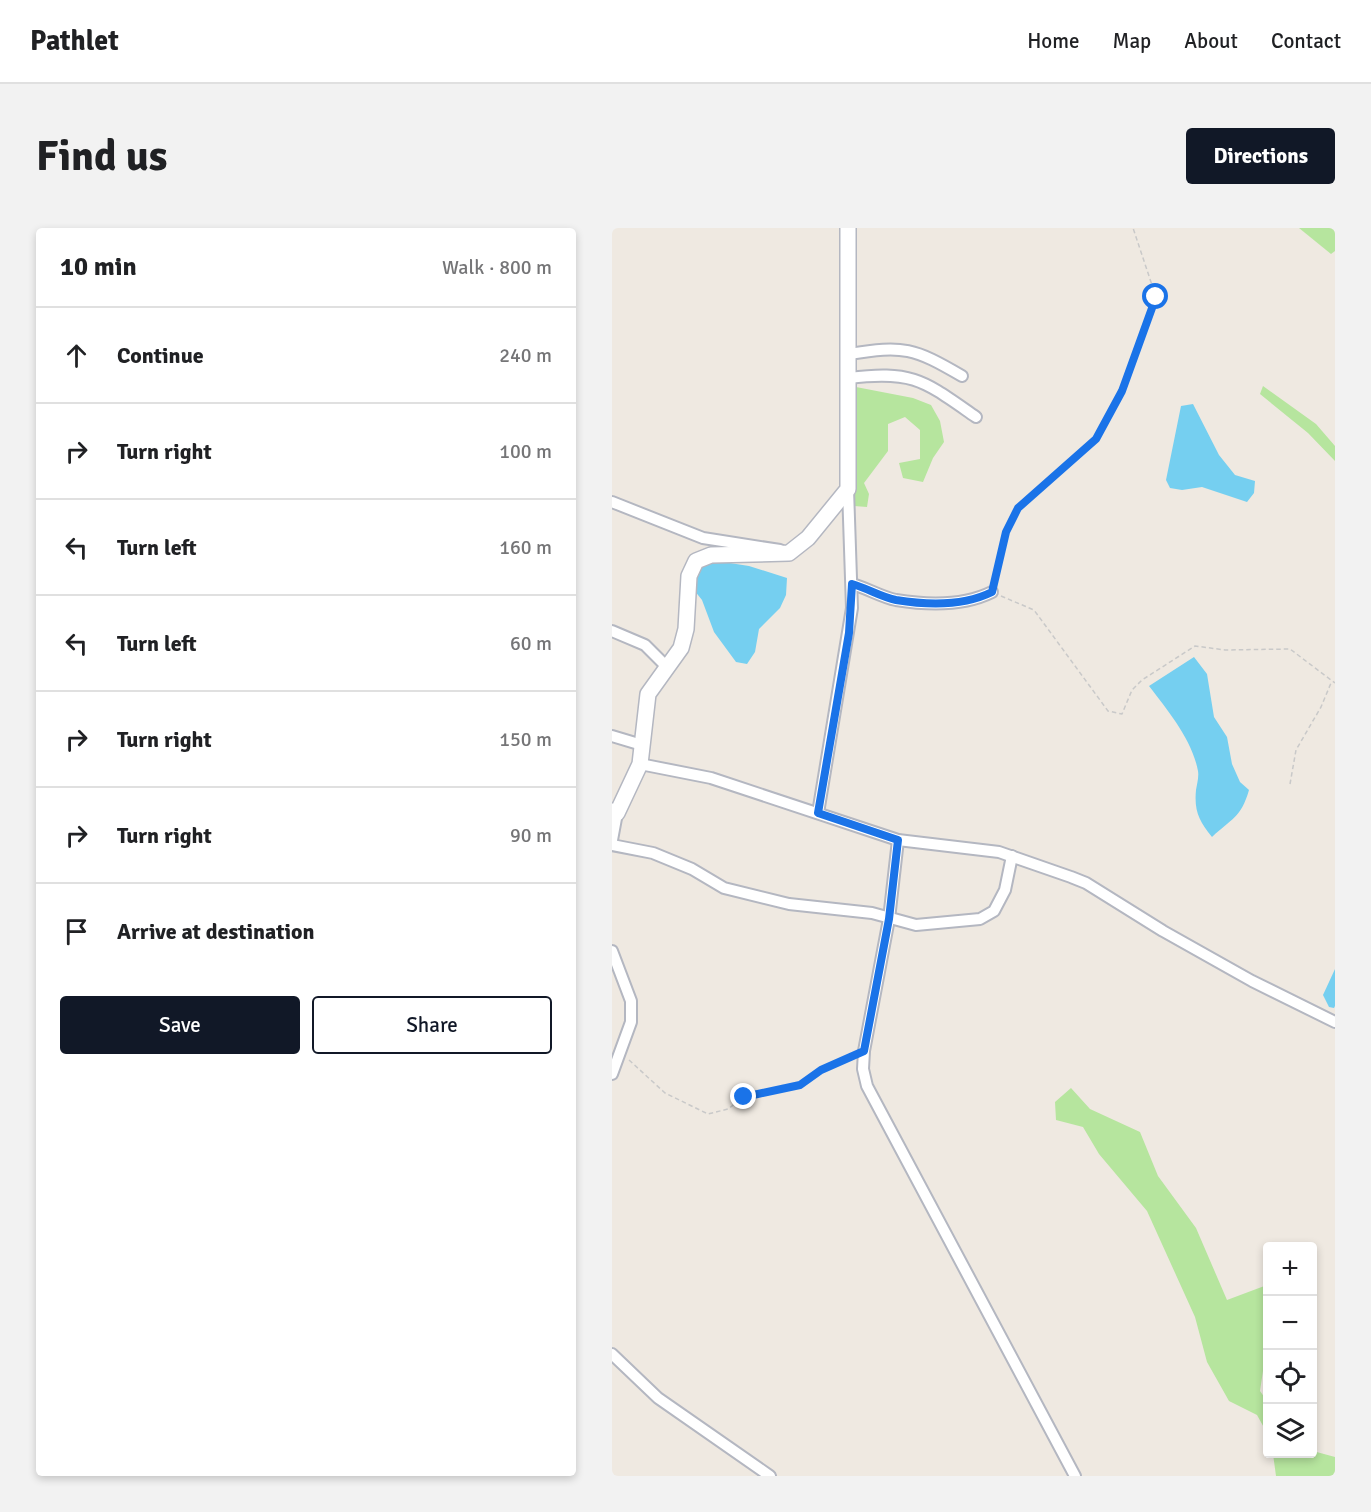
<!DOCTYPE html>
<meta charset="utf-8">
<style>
:root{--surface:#fff;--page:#f2f2f2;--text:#202124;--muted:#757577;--line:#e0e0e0;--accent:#111827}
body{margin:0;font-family:Signika,sans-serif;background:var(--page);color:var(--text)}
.controls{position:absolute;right:18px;bottom:18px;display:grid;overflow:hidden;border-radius:6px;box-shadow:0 3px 9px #0003}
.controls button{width:54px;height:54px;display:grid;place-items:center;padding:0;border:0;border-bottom:2px solid var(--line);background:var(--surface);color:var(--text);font:30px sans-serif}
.stop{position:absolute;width:18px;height:18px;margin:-14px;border:4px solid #1a73e8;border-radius:50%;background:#fff}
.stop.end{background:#1a73e8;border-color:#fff;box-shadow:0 2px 6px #0008}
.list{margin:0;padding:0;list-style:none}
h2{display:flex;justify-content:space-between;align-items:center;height:78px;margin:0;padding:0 24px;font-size:26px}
h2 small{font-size:20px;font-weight:400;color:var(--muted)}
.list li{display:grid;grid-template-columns:39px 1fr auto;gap:18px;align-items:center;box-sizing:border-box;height:96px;padding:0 24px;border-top:2px solid var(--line)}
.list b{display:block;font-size:22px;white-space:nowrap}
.list em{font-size:20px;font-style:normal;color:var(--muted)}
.actions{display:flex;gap:12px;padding:18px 24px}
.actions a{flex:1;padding:14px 0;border:2px solid var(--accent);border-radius:6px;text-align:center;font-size:21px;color:var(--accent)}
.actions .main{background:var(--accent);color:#fff}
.icon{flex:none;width:33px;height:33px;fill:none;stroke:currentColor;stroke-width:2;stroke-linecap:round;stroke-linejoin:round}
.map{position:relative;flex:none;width:723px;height:1248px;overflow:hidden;border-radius:6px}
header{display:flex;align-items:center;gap:36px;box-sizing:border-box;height:84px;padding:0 30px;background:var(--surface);border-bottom:2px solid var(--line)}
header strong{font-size:28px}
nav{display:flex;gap:33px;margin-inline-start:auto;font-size:21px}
.intro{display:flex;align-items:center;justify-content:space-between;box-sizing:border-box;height:144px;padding:0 36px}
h1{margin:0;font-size:42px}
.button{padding:15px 27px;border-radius:6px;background:var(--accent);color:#fff;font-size:21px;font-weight:700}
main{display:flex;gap:36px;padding:0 36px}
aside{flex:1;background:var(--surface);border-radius:6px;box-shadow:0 3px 9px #0003}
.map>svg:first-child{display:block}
</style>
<header>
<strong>Pathlet</strong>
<nav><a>Home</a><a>Map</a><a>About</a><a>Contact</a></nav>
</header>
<div class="intro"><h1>Find us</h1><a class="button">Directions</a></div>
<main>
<aside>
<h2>10 min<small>Walk · 800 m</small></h2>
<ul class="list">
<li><svg class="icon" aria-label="ahead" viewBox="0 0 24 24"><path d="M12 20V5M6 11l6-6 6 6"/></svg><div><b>Continue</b></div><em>240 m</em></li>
<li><svg class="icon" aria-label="right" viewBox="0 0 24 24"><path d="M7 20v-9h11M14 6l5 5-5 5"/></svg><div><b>Turn right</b></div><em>100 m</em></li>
<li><svg class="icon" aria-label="left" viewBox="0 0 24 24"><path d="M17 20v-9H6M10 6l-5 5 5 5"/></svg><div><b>Turn left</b></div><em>160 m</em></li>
<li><svg class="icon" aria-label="left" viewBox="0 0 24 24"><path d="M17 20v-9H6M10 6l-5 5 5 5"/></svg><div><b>Turn left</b></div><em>60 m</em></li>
<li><svg class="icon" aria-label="right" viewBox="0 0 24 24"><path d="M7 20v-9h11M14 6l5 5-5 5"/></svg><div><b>Turn right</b></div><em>150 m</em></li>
<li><svg class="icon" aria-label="right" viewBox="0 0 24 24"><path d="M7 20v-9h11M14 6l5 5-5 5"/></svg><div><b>Turn right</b></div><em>90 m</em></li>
<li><svg class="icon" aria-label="arrive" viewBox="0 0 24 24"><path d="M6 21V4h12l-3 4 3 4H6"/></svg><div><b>Arrive at destination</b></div></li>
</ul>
<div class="actions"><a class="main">Save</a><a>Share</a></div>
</aside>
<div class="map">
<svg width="723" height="1248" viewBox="0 0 723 1248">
<rect width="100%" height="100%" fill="#efe9e1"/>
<g fill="#b6e59e">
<polygon points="687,0 723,0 723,23 719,26"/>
<polygon points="651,158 704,196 723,218 723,233 696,205 648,166"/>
<polygon points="244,159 301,170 319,177 328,193 332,214 321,230 311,254 291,250 287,235 308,231 308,202 293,189 276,196 276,223 252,255 257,266 255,279 242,278"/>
<polygon points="459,860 478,881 528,904 546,948 584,1000 615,1072 655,1057 655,1116 648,1163 655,1173 655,1205 645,1187 617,1173 595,1134 583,1089 535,983 487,926 471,899 444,892 443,874"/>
<polygon points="701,1223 723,1229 723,1248 664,1248 661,1226 700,1226"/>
</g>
<g fill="#75cff0">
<polygon points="581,176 607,227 623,247 643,253 642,265 635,274 590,259 570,262 558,260 554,252 569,178"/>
<polygon points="105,333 137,338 175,350 174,367 168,380 147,401 143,424 135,436 124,434 102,404 90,372 82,362 86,340 94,334"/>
<path d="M582 429 595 446 602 489 615 509 620 536 628 554 637 562C629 590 619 591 600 609 587 593 582 583 584 562 585 556 587 549 586 543 580 511 556 483 537 458Z"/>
<polygon points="723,741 723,778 722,780 717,779 711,767"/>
</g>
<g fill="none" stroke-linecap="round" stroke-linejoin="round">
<g stroke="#b4b7c1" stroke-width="14">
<g id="street">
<path d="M237 126C292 117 302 120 350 148"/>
<path d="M237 150C302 142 312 153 364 189"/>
<polyline points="0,274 91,310 168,322"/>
<path d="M240 356C255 360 269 369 284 372 315 377 352 378 380 364"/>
<polyline points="0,403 33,417 55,439"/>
<polyline points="0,508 30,517"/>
<polyline points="28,536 99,550 286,612 387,624 459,649 474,655 551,703 640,753 723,794"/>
<polyline points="206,585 240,380 236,261"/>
<polyline points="0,612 5,585"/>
<polyline points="286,612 277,691 252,823 251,841 255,858 463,1248"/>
<polyline points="0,617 41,625 80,641 112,660 177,676 260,685 304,697 368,691 382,683 393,662 400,628"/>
<polyline points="0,723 19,773 19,794 0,846"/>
<polyline points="0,1126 46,1170 158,1248"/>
</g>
</g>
<g stroke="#b4b7c1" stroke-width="18">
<polyline id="secondary" points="0,583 5,585 28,536 36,466 69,420 74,401 77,348 84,333 99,327 177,325 196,310 236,261 236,0"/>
</g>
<g stroke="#c9c9c9" stroke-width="1.5" stroke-dasharray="4.5 3" stroke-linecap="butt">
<polyline points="382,355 394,304 406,280 484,211 510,163 544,69 521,0"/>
<polyline points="389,368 422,382 496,483 510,486 520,462 530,452 583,418 613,422 678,421 723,455"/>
<polyline points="678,556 684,522 709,479 719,455"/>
<polyline points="17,832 53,865 96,886 116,881 132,869 188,857 209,842 242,827"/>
</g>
<use href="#street" stroke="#fff" stroke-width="10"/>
<use href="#secondary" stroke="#fff" stroke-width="15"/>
</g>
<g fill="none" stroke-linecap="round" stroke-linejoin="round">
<path stroke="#1a73e8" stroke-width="8" d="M132 869 188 857 209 842 252 823 277 691 286 612 206 585 237 405 240 356C255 360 269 369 284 372 315 377 352 378 380 364L394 304 406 280 484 211 510 163 544 69"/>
</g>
</svg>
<div class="controls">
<button>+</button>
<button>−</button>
<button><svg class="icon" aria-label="locate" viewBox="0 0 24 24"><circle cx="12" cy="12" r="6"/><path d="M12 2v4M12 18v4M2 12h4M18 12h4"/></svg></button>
<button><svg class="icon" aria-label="layers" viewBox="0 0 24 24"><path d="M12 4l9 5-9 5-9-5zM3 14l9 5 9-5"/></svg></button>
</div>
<div class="stop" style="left:544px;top:69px"></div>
<div class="stop end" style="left:132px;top:869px"></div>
</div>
</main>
